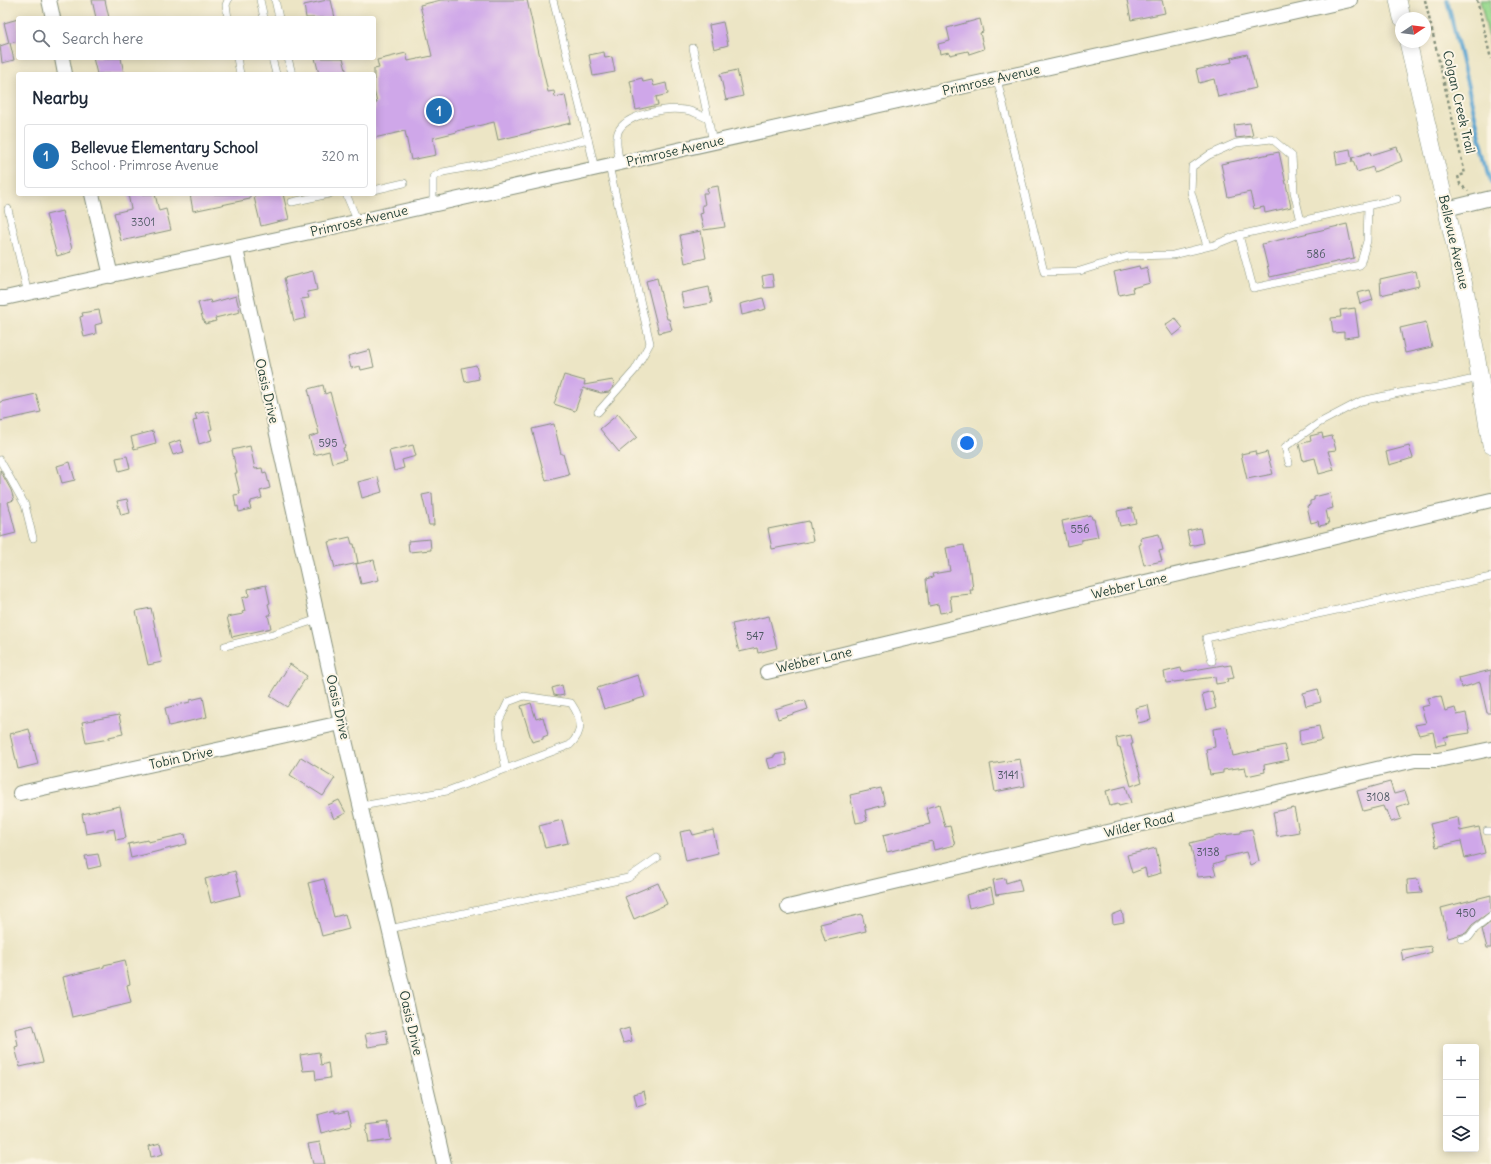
<!DOCTYPE html>
<meta charset="utf-8">
<style>
:root{--surface:#fff;--page:#f6f6f7;--text:#1f2937;--muted:#747a83;--line:#e0e1e3;--accent:#1f6fb2}
body{margin:0;font-family:Delius,sans-serif;background:var(--page);color:var(--text)}
.controls{position:absolute;right:12px;bottom:12px;display:grid;overflow:hidden;border-radius:4px;box-shadow:0 2px 10px #0003}
.controls button{width:36px;height:36px;display:grid;place-items:center;padding:0;border:0;border-bottom:1px solid var(--line);background:var(--surface);color:var(--text);font:20px sans-serif}
.compass{position:absolute;left:1395px;top:12px;width:36px;height:36px;border-radius:50%;background:var(--surface);box-shadow:0 2px 10px #0003;rotate:77deg}
.you{position:absolute;left:967px;top:443px;width:14px;height:14px;margin:-10px;border:3px solid #fff;border-radius:50%;background:#1a73e8;box-shadow:0 0 0 6px #1a73e833}
.badge{display:grid;place-items:center;width:26px;height:26px;border-radius:50%;background:var(--accent);color:#fff;font-size:13px;font-weight:700}
.pin{position:absolute;translate:-50% -50%;border:2px solid #fff;box-shadow:0 1px 4px #0006}
.list{margin:0;padding:0;list-style:none}
h2{display:flex;justify-content:space-between;align-items:center;height:52px;margin:0;padding:0 16px;font-size:17px}
h2 small{font-size:13px;font-weight:400;color:var(--muted)}
.list li{display:grid;grid-template-columns:26px 1fr auto;gap:12px;align-items:center;box-sizing:border-box;height:64px;margin:0 8px 8px;padding:0 8px;border:1px solid var(--line);border-radius:4px}
.list b{display:block;font-size:15px;white-space:nowrap}
.list p{margin:0;font-size:13px;white-space:nowrap;color:var(--muted)}
.list em{font-size:13px;font-style:normal;color:var(--muted)}
.icon{flex:none;width:22px;height:22px;fill:none;stroke:currentColor;stroke-width:2;stroke-linecap:round;stroke-linejoin:round}
.map{position:relative;flex:none;width:1491px;height:1164px;overflow:hidden}
.search{position:absolute;background:var(--surface);box-shadow:0 2px 10px #0003;left:16px;top:16px;width:360px;height:44px;display:flex;align-items:center;gap:10px;box-sizing:border-box;padding:0 14px;border-radius:4px;color:var(--muted);font-size:15px}
.panel{position:absolute;background:var(--surface);box-shadow:0 2px 10px #0003;left:16px;top:72px;width:360px;height:124px;border-radius:4px}
.map>svg:first-child{display:block}
</style>
<div class="map">
<svg width="1491" height="1164" viewBox="0 0 1491 1164">
<rect width="100%" height="100%" fill="#fcf5e5"/>
<filter id="ink" filterUnits="userSpaceOnUse"><feTurbulence type="fractalNoise" baseFrequency=".025" numOctaves="2"/><feDisplacementMap in="SourceGraphic" scale="8" xChannelSelector="R" yChannelSelector="G"/><feConvolveMatrix kernelMatrix="1 2 1 2 8 2 1 2 1" color-interpolation-filters="sRGB"/></filter>
<filter id="wash" filterUnits="userSpaceOnUse"><feTurbulence type="fractalNoise" baseFrequency=".012" numOctaves="4" result="noise"/><feDisplacementMap in="SourceGraphic" scale="16" xChannelSelector="R" yChannelSelector="G"/><feGaussianBlur stdDeviation="0.9" result="paint"/><feColorMatrix in="noise" values="0 0 0 0 0 0 0 0 0 0 0 0 0 0 0 0 0 1.4 0 .05"/><feComposite in="paint" operator="in"/></filter>
<g filter="url(#wash)">
<rect width="100%" height="100%" fill="#ece5c5"/>
<polygon fill="#9ad98f" stroke="#5c8b62" points="1480,0 1491,0 1491,47"/>
<g fill="none" stroke-linecap="round" stroke-linejoin="round">
<polyline stroke="#5aa4d1" stroke-width="4" points="1447,0 1491,182"/>
</g>
<g id="blocks">
<g fill="#cfa7e9">
<polygon points="92,0 105,0 109,18 96,18"/>
<polygon points="327,0 331,0 335,18 306,18 304,5"/>
<polygon points="441,0 527,0 548,92 554,91 555,97 565,95 571,123 498,140 494,122 457,131 457,132 433,138 436,155 411,160 405,131 374,138 374,103 377,103 374,90 374,69 379,68 377,60 406,53 408,61 432,56 420,5"/>
<polygon points="1127,0 1162,0 1165,13 1131,20"/>
<polygon points="18,19 18,41 10,43 14,60 2,63 0,46 9,43 4,23"/>
<polygon points="980,19 983,32 980,33 984,49 969,54 968,51 950,55 949,52 940,54 938,44 950,41 947,28"/>
<polygon points="723,22 728,45 714,49 709,25"/>
<polygon points="604,52 605,58 612,57 615,72 593,76 589,55"/>
<polygon points="1247,54 1256,88 1218,97 1214,79 1199,83 1196,70 1232,62 1231,58"/>
<polygon points="93,58 121,58 124,74 97,74"/>
<polygon points="315,58 343,58 347,74 319,74"/>
<polygon points="737,70 743,96 726,100 720,74"/>
<polygon points="642,78 643,82 652,80 654,86 666,83 668,94 656,97 658,105 636,110 630,81"/>
<polygon points="1250,123 1253,136 1236,138 1234,125"/>
<polygon points="1397,147 1402,161 1374,172 1373,167 1357,172 1352,158 1370,152 1371,155"/>
<polygon points="1350,149 1352,162 1337,165 1335,152"/>
<polygon points="1279,152 1291,207 1265,213 1264,207 1254,209 1250,192 1228,197 1221,164"/>
<polygon points="718,186 725,227 704,230 700,214 703,213 702,205 705,205 703,193 708,193 707,188"/>
<polygon points="128,194 155,194 159,211 166,209 171,230 121,241 114,213 131,209"/>
<polygon points="190,194 250,194 250,199 193,211"/>
<polygon points="266,194 283,194 289,219 261,226 254,197"/>
<polygon points="62,211 72,249 70,250 71,252 57,256 46,215"/>
<polygon points="1347,224 1354,258 1270,277 1262,244"/>
<polygon points="701,231 706,258 685,263 680,235"/>
<polygon points="1139,266 1140,269 1147,267 1150,283 1132,288 1133,292 1119,295 1114,272"/>
<polygon points="313,271 317,290 307,292 309,298 301,299 306,318 294,321 284,278"/>
<polygon points="1416,271 1419,286 1381,295 1380,279"/>
<polygon points="772,274 774,287 764,288 762,276"/>
<polygon points="657,278 667,319 669,319 672,330 659,333 646,281"/>
<polygon points="709,287 712,303 684,308 681,293"/>
<polygon points="1370,290 1373,300 1360,304 1357,293"/>
<polygon points="236,296 240,312 215,318 216,321 205,324 204,320 203,320 198,303 210,300 211,303"/>
<polygon points="763,298 766,309 742,315 740,304"/>
<polygon points="1355,308 1359,336 1344,338 1344,332 1333,333 1331,318 1341,317 1340,310"/>
<polygon points="99,310 102,323 95,325 96,334 84,337 80,317 83,316 82,313"/>
<polygon points="1175,318 1183,328 1173,336 1165,325"/>
<polygon points="1426,322 1432,347 1405,353 1400,328"/>
<polygon points="370,350 374,367 361,370 360,366 351,368 348,356"/>
<polygon points="476,365 479,379 465,382 462,368"/>
<polygon points="564,375 585,381 584,385 613,380 614,386 609,392 601,393 583,388 575,411 554,404"/>
<polygon points="323,385 325,394 330,392 345,447 343,448 346,459 332,463 329,451 314,455 309,437 319,434 308,389"/>
<polygon points="36,394 41,412 0,421 0,402"/>
<polygon points="208,411 212,429 209,430 212,440 199,444 193,421 197,420 195,414"/>
<polygon points="618,414 637,437 619,452 600,429"/>
<polygon points="554,424 561,454 563,454 569,475 546,481 532,429"/>
<polygon points="153,431 156,443 134,449 131,437"/>
<polygon points="1322,433 1323,438 1332,436 1336,450 1328,451 1334,470 1319,474 1315,458 1303,461 1299,444 1311,441 1310,436"/>
<polygon points="180,440 184,452 173,455 169,444"/>
<polygon points="413,445 416,456 402,460 404,468 394,471 389,451"/>
<polygon points="250,446 255,469 262,468 263,473 266,472 270,488 260,491 262,498 251,501 251,503 249,503 251,509 239,512 238,506 236,507 234,495 240,494 235,473 237,473 232,450"/>
<polygon points="1409,446 1413,458 1389,465 1386,452"/>
<polygon points="1255,451 1256,455 1267,452 1273,474 1247,479 1241,454"/>
<polygon points="127,456 130,468 119,471 116,458"/>
<polygon points="70,462 75,480 62,483 57,466"/>
<polygon points="0,470 11,490 14,500 8,502 16,533 0,537"/>
<polygon points="378,477 382,492 362,498 358,482"/>
<polygon points="432,493 434,525 429,525 422,495"/>
<polygon points="1330,493 1333,508 1326,510 1329,524 1319,526 1318,521 1311,523 1307,506 1310,505 1310,501 1314,500 1314,497"/>
<polygon points="127,499 130,513 121,515 117,501"/>
<polygon points="1132,508 1136,523 1120,526 1117,511"/>
<polygon points="1091,515 1092,519 1094,519 1098,537 1081,540 1081,543 1067,546 1062,521"/>
<polygon points="809,521 813,541 772,549 768,529"/>
<polygon points="1200,528 1203,543 1190,546 1187,531"/>
<polygon points="1159,534 1163,550 1159,551 1162,561 1144,565 1139,545 1141,544 1140,538"/>
<polygon points="350,537 352,544 354,544 358,563 335,568 328,542"/>
<polygon points="430,539 431,550 409,552 408,541"/>
<polygon points="964,545 969,572 971,572 973,590 970,590 971,594 950,596 952,611 940,613 938,604 929,606 926,579 933,577 932,574 950,571 946,548"/>
<polygon points="374,560 379,580 361,584 356,564"/>
<polygon points="266,585 270,603 268,604 271,615 268,615 271,628 232,637 227,617 243,614 242,612 245,611 242,598 249,596 248,589"/>
<polygon points="151,608 162,662 148,665 136,611"/>
<polygon points="769,616 777,648 758,653 757,648 739,652 732,624"/>
<polygon points="290,664 307,676 287,707 270,696"/>
<polygon points="1223,665 1224,666 1231,665 1234,678 1227,679 1228,682 1216,684 1215,677 1166,683 1164,672 1181,668 1182,672"/>
<polygon points="1491,670 1491,713 1487,713 1480,682 1461,688 1459,678"/>
<polygon points="638,675 645,697 604,709 597,688"/>
<polygon points="562,685 564,695 559,696 554,695 552,688"/>
<polygon points="1318,689 1321,702 1306,706 1303,693"/>
<polygon points="1212,691 1216,708 1206,711 1202,694"/>
<polygon points="1441,696 1445,711 1455,708 1457,715 1466,713 1470,733 1444,737 1446,744 1436,746 1433,732 1419,735 1415,725 1426,723 1421,707 1430,705 1428,698"/>
<polygon points="203,697 207,717 169,726 165,708 190,702 190,700"/>
<polygon points="805,700 808,709 778,719 775,709"/>
<polygon points="531,703 536,719 543,717 548,735 543,737 543,739 532,742 521,706"/>
<polygon points="1148,705 1151,720 1138,723 1135,708"/>
<polygon points="119,715 123,734 109,737 109,739 86,743 82,722"/>
<polygon points="1319,726 1322,740 1300,745 1299,730"/>
<polygon points="1227,727 1233,756 1284,745 1288,760 1264,765 1265,772 1247,776 1245,767 1223,770 1223,773 1210,775 1206,749 1215,747 1213,729"/>
<polygon points="29,729 38,764 18,769 10,734"/>
<polygon points="1131,735 1133,744 1131,744 1142,782 1131,786 1120,747 1118,748 1116,738"/>
<polygon points="785,753 787,765 770,769 767,759 774,757 774,755"/>
<polygon points="301,757 335,778 323,796 290,775"/>
<polygon points="1020,759 1025,786 995,792 990,764"/>
<polygon points="1390,782 1394,794 1405,791 1409,803 1397,807 1401,819 1391,822 1387,810 1385,811 1383,806 1363,811 1357,791"/>
<polygon points="1126,786 1131,803 1119,806 1118,804 1110,806 1106,791"/>
<polygon points="881,788 885,805 865,810 867,821 856,823 850,795"/>
<polygon points="339,800 346,813 334,819 328,805"/>
<polygon points="939,804 945,827 950,826 955,845 934,850 932,841 887,852 883,835 930,824 926,808"/>
<polygon points="120,806 126,838 116,840 114,829 86,834 82,814"/>
<polygon points="1294,808 1299,832 1277,836 1273,812"/>
<polygon points="1458,817 1460,831 1479,827 1485,853 1465,858 1461,841 1436,847 1430,824"/>
<polygon points="562,820 568,843 545,848 539,826"/>
<polygon points="1252,829 1259,861 1250,865 1246,852 1225,857 1225,861 1213,865 1216,875 1198,877 1190,843 1222,835 1241,833 1241,831"/>
<polygon points="691,830 693,835 713,830 718,853 686,861 680,832"/>
<polygon points="185,834 187,844 131,858 128,844 148,840 148,842"/>
<polygon points="1156,848 1161,873 1147,877 1145,868 1132,873 1127,855"/>
<polygon points="98,854 101,866 88,869 85,856"/>
<polygon points="235,871 241,895 211,903 205,879"/>
<polygon points="1005,878 1006,883 1019,879 1022,891 996,895 993,880"/>
<polygon points="324,879 334,917 345,914 349,929 322,936 308,883"/>
<polygon points="1418,879 1422,893 1408,894 1407,880"/>
<polygon points="658,883 667,904 634,919 625,897"/>
<polygon points="991,888 994,902 969,908 966,895"/>
<polygon points="1491,895 1491,911 1472,925 1466,933 1448,938 1441,908"/>
<polygon points="1122,911 1124,922 1113,924 1112,915"/>
<polygon points="862,914 866,931 825,941 820,924"/>
<polygon points="1491,922 1491,948 1487,948 1482,929"/>
<polygon points="1431,946 1432,952 1403,960 1401,950"/>
<polygon points="125,960 130,984 127,985 131,1003 72,1017 63,977 104,967 104,965"/>
<polygon points="33,1025 43,1062 20,1067 15,1047 18,1046 15,1029"/>
<polygon points="629,1028 632,1041 623,1043 619,1031"/>
<polygon points="386,1030 388,1044 368,1047 365,1034"/>
<polygon points="319,1052 321,1065 328,1063 330,1078 316,1080 315,1070 303,1071 300,1055"/>
<polygon points="644,1091 647,1104 637,1107 634,1094"/>
<polygon points="335,1110 335,1113 348,1110 352,1125 321,1133 317,1115"/>
<polygon points="388,1122 391,1140 369,1143 366,1125"/>
<polygon points="320,1142 325,1164 313,1164 308,1144"/>
<polygon points="160,1143 163,1154 151,1157 149,1146"/>
</g>
</g>
</g>
<g filter="url(#ink)">
<use href="#blocks" fill-opacity="0" stroke="#86917c" stroke-width="1"/>
<g fill="none" stroke-linecap="round" stroke-linejoin="round">
<g stroke="#86917c" stroke-width="8">
<g id="service">
<polyline points="228,0 226,5 228,18"/>
<polyline points="260,0 264,18"/>
<polyline points="275,0 279,18"/>
<polyline points="553,0 588,139"/>
<polyline points="693,48 713,142"/>
<polyline points="237,58 240,74"/>
<polyline points="272,58 276,74"/>
<polyline points="288,58 292,74"/>
<polyline points="997,79 1044,272 1080,271 1128,256 1173,255 1214,245 1239,235 1397,199"/>
<path d="M620 163C618 154 615 142 618 132 625 114 668 107 685 110 694 111 700 115 708 119"/>
<polyline points="374,190 404,183"/>
<polyline points="346,194 358,222"/>
<polyline points="292,202 329,194"/>
<polyline points="433,205 433,177 443,172 492,163 588,139 595,169"/>
<polyline points="8,209 28,294"/>
<polyline points="1239,235 1253,288 1360,265 1367,241 1368,206"/>
<polyline points="1207,246 1191,192 1192,167 1209,155 1236,143 1272,139 1292,156 1294,192 1301,221"/>
<polyline points="598,412 635,370 650,343 609,166"/>
<polyline points="0,460 25,505 33,538"/>
<polyline points="1289,463 1285,447 1319,423 1361,401 1404,392 1443,386 1479,378"/>
<polyline points="225,646 273,634 318,619"/>
<polyline points="1212,661 1206,638 1491,577"/>
<path d="M361 806 447 791 570 745C584 731 582 719 571 703L524 696 508 702 499 721 501 746 506 769"/>
<polyline points="1487,831 1491,831"/>
<polyline points="389,929 628,878 657,858"/>
<polyline points="1462,939 1469,937 1475,929 1491,916"/>
</g>
</g>
<g stroke="#86917c" stroke-width="16">
<g id="minor">
<polyline points="49,0 53,18"/>
<polyline points="62,58 65,74"/>
<polyline points="92,194 111,276"/>
<polyline points="1446,209 1491,198"/>
<polyline points="236,249 341,723 444,1164"/>
<polyline points="0,298 5,298 333,227 1350,0"/>
<polyline points="767,672 1491,500"/>
<polyline points="20,793 341,723"/>
<polyline points="788,907 1415,760 1438,760 1491,749"/>
</g>
</g>
<g stroke="#86917c" stroke-width="18">
<g id="tertiary">
<polyline points="1398,0 1402,18"/>
<polyline points="1408,42 1466,294 1491,445"/>
</g>
</g>
<g stroke="#86917c" stroke-width="2.5" stroke-dasharray="3 3" stroke-linecap="butt">
<polyline points="1425,0 1465,174 1458,176 1460,184 1468,191"/>
<polyline points="1477,0 1491,59"/>
</g>
<use href="#service" stroke="#fff" stroke-width="7"/>
<use href="#minor" stroke="#fff" stroke-width="14"/>
<use href="#tertiary" stroke="#fff" stroke-width="17"/>
</g>
</g>
<g text-anchor="middle" dominant-baseline="central" stroke-width="4" stroke-linejoin="round" paint-order="stroke">
<g font-size="11" fill="#4b5861">
<text x="143" y="222">3301</text>
<text x="1316" y="254">586</text>
<text x="328" y="443">595</text>
<text x="1080" y="529">556</text>
<text x="755" y="636">547</text>
<text x="1008" y="775">3141</text>
<text x="1378" y="797">3108</text>
<text x="1208" y="852">3138</text>
<text x="1466" y="913">450</text>
</g>
<g font-size="13" fill="#1f3d34" stroke="#fcf5e5">
<text transform="translate(991 80) rotate(-13)">Primrose Avenue</text>
<text transform="translate(1459 102) rotate(77)">Colgan Creek Trail</text>
<text transform="translate(675 151) rotate(-13)">Primrose Avenue</text>
<text transform="translate(359 221) rotate(-13)">Primrose Avenue</text>
<text transform="translate(1454 242) rotate(77)">Bellevue Avenue</text>
<text transform="translate(267 391) rotate(77)">Oasis Drive</text>
<text transform="translate(1129 586) rotate(-13)">Webber Lane</text>
<text transform="translate(814 660) rotate(-13)">Webber Lane</text>
<text transform="translate(338 707) rotate(77)">Oasis Drive</text>
<text transform="translate(181 758) rotate(-12)">Tobin Drive</text>
<text transform="translate(1139 825) rotate(-13)">Wilder Road</text>
<text transform="translate(411 1023) rotate(77)">Oasis Drive</text>
</g>
</g>
</svg>
<div class="controls">
<button>+</button>
<button>−</button>
<button><svg class="icon" aria-label="layers" viewBox="0 0 24 24"><path d="M12 4l9 5-9 5-9-5zM3 14l9 5 9-5"/></svg></button>
</div>
<svg class="compass" viewBox="-18 -18 36 36"><path d="M0-13l5 13h-10z" fill="#e53935"/><path d="M0 13l5-13h-10z" fill="#747a83"/></svg>
<div class="you"></div>
<div class="pin badge" style="left:439px;top:111px">1</div>
<div class="search"><svg class="icon" aria-label="search" viewBox="0 0 24 24"><circle cx="10" cy="10" r="6"/><path d="M15 15l6 6"/></svg>Search here</div>
<section class="panel">
<h2>Nearby<small></small></h2>
<ul class="list">
<li><span class="badge">1</span><div><b>Bellevue Elementary School</b><p>School · Primrose Avenue</p></div><em>320 m</em></li>
</ul>
</section>
</div>
